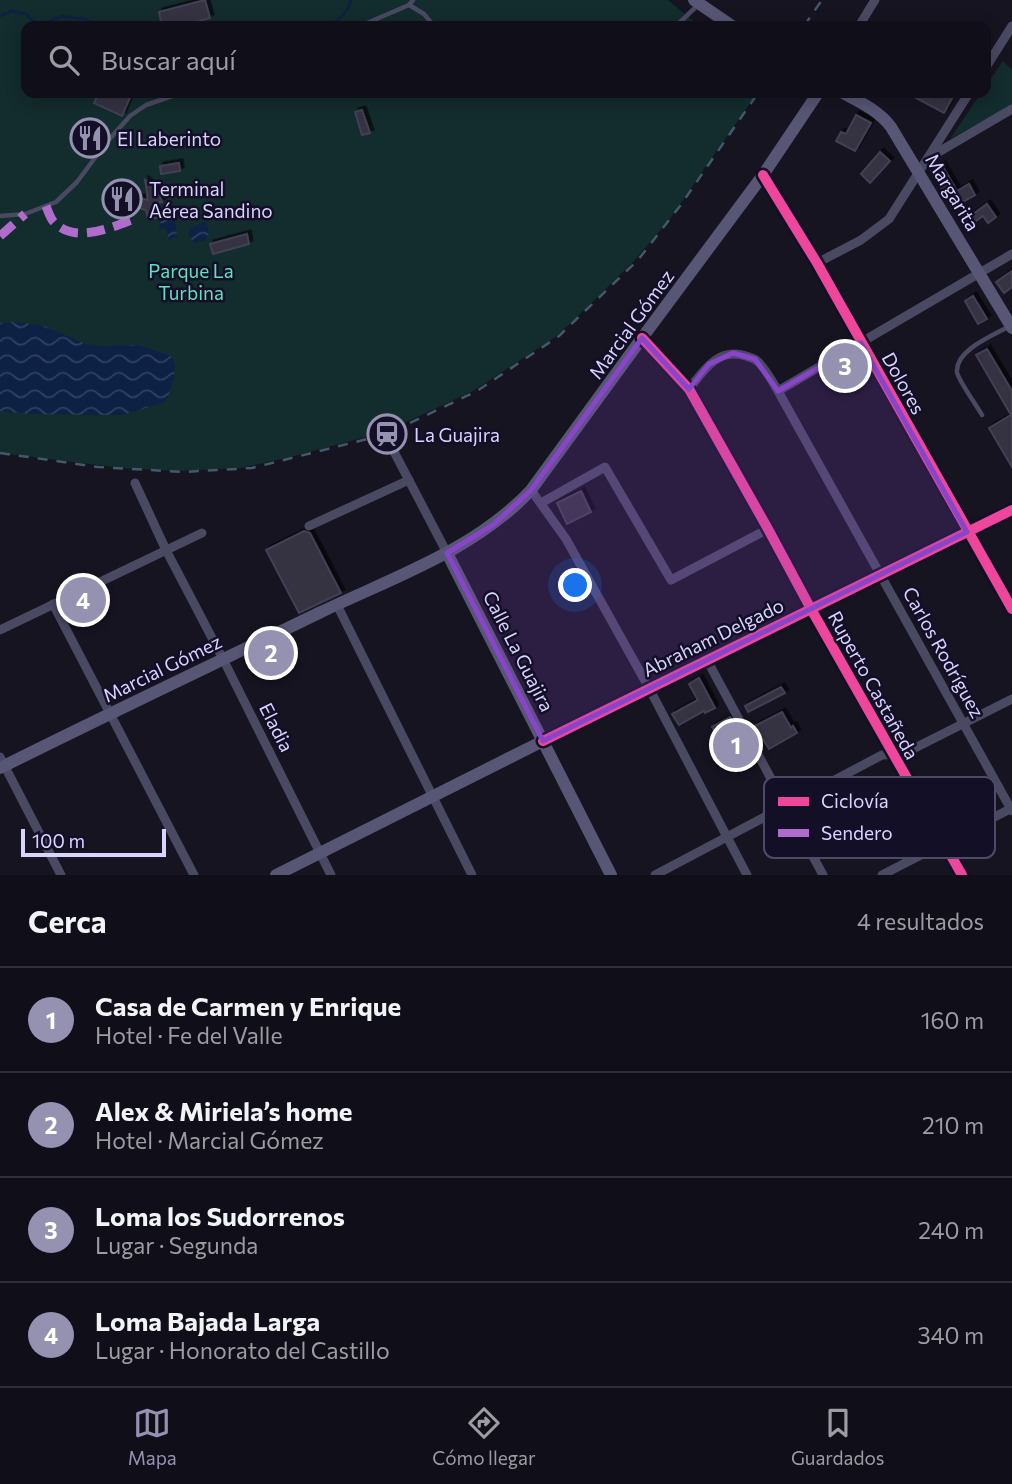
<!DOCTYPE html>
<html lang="es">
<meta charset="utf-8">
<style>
:root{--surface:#100f19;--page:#191822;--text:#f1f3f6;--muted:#9c9ca2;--line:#302f38;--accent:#9591b1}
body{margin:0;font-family:Commissioner,sans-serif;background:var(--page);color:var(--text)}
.scale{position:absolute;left:21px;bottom:18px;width:145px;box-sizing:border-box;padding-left:7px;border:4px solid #d9d4ff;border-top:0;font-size:19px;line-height:24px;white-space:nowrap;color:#d9d4ff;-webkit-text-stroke:5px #130f26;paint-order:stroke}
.you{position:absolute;left:576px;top:586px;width:24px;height:24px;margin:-18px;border:5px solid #fff;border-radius:50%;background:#1a73e8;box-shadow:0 0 0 10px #1a73e833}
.badge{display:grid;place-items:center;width:46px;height:46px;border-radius:50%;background:var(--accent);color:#fff;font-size:23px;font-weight:700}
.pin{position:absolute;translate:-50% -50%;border:4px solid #fff;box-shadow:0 2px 7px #0006}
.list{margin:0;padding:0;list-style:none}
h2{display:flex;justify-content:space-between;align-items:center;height:91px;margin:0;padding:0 28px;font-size:30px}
h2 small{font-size:23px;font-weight:400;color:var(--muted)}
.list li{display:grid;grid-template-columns:46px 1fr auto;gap:21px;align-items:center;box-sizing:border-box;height:105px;padding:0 28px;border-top:2px solid var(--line)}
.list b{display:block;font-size:26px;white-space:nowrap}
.list p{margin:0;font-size:23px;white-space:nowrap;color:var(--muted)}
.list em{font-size:23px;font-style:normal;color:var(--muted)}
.icon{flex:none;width:38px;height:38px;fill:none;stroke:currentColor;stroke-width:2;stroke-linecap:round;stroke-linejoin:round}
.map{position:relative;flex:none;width:1012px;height:875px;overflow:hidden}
.search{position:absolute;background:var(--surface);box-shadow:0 4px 18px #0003;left:21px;right:21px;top:21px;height:77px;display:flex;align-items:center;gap:18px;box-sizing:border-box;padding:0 24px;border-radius:14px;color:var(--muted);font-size:26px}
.sheet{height:511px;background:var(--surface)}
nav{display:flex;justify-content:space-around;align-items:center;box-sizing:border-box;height:98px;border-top:2px solid var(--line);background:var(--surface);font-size:19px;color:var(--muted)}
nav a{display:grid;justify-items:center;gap:4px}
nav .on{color:var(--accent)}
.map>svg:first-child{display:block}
</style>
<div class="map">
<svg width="1012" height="875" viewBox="0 0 1012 875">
<defs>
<pattern id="water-waves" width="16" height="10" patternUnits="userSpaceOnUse" patternTransform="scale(1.75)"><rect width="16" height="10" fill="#0d2144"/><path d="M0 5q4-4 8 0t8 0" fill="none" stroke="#304060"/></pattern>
<filter id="shadow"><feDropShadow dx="3.5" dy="-3.5" stdDeviation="0" flood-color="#0009"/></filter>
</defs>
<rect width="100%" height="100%" fill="#161421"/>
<g fill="#132c2d">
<polygon points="0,0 668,0 699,26 26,26 26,93 757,93 669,220 634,261 574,320 554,338 473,391 385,432 294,456 242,468 177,471 122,468 0,453"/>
<polygon points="1003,61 1012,70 1012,105 950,139 981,93 986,93 986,86"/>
</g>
<g fill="url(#water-waves)">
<polygon points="167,206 174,207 177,236 169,241 166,229 159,229 160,223 165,217 163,213"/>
<polygon points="206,221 209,233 206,240 194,243 188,234 190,229"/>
<polygon points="17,322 44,326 86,344 100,346 137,345 166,354 172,357 175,365 174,378 168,397 163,403 122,415 31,414 0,411 0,323"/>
</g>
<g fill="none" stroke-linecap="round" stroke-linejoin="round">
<g stroke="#0d2144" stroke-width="2.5">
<polyline points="0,16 12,11 26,14 33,21 44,24 62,16 84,19 99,26"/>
<path d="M328 26C339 20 348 13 351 0"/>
</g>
</g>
<g fill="#343243" stroke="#433f54" stroke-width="2" filter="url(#shadow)">
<polygon points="205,0 210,18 180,26 162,26 159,12"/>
<polygon points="99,93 132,93 122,116 94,103"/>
<polygon points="907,93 955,93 944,113"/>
<polygon points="362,110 370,133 362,135 355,112"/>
<polygon points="856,115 871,123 855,151 836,141 841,132 846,134"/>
<polygon points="83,128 102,140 96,148 78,137"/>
<polygon points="880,152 890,161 870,183 861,174"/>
<polygon points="179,163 180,171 161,174 160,166"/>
<polygon points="942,165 957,191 969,184 975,195 952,208 931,171"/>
<polygon points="145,180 158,191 162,202 154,204 157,218 148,219 146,210 128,205 135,197 148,200"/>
<polygon points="987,204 996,217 988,223 983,216 969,226 965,220"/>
<polygon points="247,234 249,244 213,254 210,244"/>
<polygon points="1012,271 1012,287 1004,293 996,282"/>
<polygon points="973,296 987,319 978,324 965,301"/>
<polygon points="987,349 1012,391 1012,467 989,428 1011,415 976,355"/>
<polygon points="581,491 591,512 567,524 557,503"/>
<polygon points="304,531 310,533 341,593 299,613 266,550"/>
<polygon points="699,678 715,708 705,713 704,711 679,725 672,714 698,700 689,684"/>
<polygon points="781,687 785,693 748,712 745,706"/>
<polygon points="782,712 791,728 793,726 797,733 769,749 755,726"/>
<polygon points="730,717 746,746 729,756 712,727"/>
</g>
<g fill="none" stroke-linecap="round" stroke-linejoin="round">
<g stroke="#4a4962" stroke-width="4.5">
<polyline points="409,5 424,14 434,26"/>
<polyline points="360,26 409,5 413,0"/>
<polyline points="676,26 699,4"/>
<polyline points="0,216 25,214 56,202 77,182 106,143 130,116 146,105 181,93"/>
<path d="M982 415C977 406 958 380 957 372 955 350 994 335 1010 326"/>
</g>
<g stroke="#4a4962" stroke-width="9">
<polyline points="859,26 875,0"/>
<polyline points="986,67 1012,26"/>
<polyline points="930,157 1012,109"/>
<polyline points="763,175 817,263 1012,609"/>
<polyline points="817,263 861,240 889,219 969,93"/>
<polyline points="642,338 689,389 768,529 811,609 962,875"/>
<path d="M689 389C704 370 718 347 746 356 749 357 753 358 756 360 765 367 772 381 778 391L1012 811"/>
<polyline points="778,391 1012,254"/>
<polyline points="391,446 447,553"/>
<polyline points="135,483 166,550 223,659 331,875"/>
<polyline points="531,490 566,539 649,688 747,875"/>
<polyline points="541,503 605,467 671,580 768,529"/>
<polyline points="309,526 409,480"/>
<polyline points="53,604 194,875"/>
<polyline points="337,605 472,875"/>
<polyline points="0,630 202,533"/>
<polyline points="707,660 823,875"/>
<polyline points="0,757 61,875"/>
<polyline points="655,875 882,755 903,754 1012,699"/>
<polyline points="882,875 1012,808"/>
</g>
<polyline stroke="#4a4962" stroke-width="10" points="543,741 1012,510"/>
<g stroke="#575674" stroke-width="12">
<polyline points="694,0 732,26"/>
<path d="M843 93C860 102 879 111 891 127L1012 328"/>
<polyline points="447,553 611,875"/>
<path d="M0 768C106 715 214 664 321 612 394 577 475 550 531 490L642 338 763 175 818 93"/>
<polyline points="276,875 543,741"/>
</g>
<g stroke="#43596b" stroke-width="2.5" stroke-dasharray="10 9" stroke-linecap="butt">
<polyline points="804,26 822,0"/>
<polyline points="0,453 98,467 183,472 252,468 387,434 477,391 559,336 638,260 680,206 758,93"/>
</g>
<g stroke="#b06ccc" stroke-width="9" stroke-dasharray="18 9" stroke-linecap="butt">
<path d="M46 206C48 211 50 217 53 221 74 245 111 227 135 219"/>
<polyline points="0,236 25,214"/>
</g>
<g stroke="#130f26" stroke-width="15">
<g id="cycleway">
<polyline points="763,175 817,263 1012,609"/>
<polyline points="642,338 689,389 768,529 811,609 962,875"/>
<polyline points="543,741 1012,510"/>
</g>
</g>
<use href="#cycleway" stroke="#ed469a" stroke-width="10"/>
</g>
<path fill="#8945c9" fill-opacity="0.2" stroke="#8945c9" stroke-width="5" stroke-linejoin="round" d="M642 338 689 389 709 364 733 353 755 359 778 391 861 343 967 532 543 741 447 553 493 525 531 490Z"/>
<defs>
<g id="restaurant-ring" transform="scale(2.0125)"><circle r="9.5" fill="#130f26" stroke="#9591b1" stroke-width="1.5"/><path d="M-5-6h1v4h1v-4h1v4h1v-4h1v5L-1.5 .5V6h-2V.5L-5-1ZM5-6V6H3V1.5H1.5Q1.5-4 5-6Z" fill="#9591b1"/></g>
<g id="station-ring" transform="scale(2.0125)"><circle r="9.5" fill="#130f26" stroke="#9591b1" stroke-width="1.5"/><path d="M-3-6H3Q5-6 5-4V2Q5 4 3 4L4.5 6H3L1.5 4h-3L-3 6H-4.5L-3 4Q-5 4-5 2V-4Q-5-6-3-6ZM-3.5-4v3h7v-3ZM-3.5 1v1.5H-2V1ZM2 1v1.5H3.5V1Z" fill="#9591b1"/></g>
</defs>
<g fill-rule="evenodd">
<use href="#restaurant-ring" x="90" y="138"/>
<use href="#restaurant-ring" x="122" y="199"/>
<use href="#station-ring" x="387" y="434"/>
</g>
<g text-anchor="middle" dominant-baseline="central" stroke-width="5" stroke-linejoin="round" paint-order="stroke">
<g font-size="19" fill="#d9d4ff" stroke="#130f26" text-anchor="start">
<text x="117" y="138">El Laberinto</text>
<text x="149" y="188">Terminal<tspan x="149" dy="22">Aérea Sandino</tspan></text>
<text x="414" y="434">La Guajira</text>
</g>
<g font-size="19" fill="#d9d4ff" stroke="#130f26">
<text transform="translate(953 192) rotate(59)">Margarita</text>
<text transform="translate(631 324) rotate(-54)">Marcial Gómez</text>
<text transform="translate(904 383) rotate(61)">Dolores</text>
<text transform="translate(713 637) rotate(-26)">Abraham Delgado</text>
<text transform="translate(519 651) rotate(63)">Calle La Guajira</text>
<text transform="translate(944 652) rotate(61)">Carlos Rodríguez</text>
<text transform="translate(162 668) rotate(-26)">Marcial Gómez</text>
<text transform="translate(874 685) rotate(61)">Ruperto Castañeda</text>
<text transform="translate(277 727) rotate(63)">Eladia</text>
</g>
<g font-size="19" fill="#5fe0c0" stroke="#130f26">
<text x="191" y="270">Parque La<tspan x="191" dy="22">Turbina</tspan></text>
</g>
</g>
<rect x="764" y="777" width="231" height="81" rx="10" fill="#130f26" stroke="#4e4a67" stroke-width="2"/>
<rect x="778" y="797" width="31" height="9" fill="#ed469a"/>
<rect x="778" y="829" width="31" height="8" fill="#b06ccc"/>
<g font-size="19" fill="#d9d4ff">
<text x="821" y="808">Ciclovía</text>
<text x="821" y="840">Sendero</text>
</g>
</svg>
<div class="scale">100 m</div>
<div class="you"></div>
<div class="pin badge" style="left:736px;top:745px">1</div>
<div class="pin badge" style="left:271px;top:653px">2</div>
<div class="pin badge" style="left:845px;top:366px">3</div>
<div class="pin badge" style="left:83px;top:600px">4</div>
<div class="search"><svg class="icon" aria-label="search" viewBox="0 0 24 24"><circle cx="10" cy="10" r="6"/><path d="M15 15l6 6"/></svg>Buscar aquí</div>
</div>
<section class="sheet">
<h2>Cerca<small>4 resultados</small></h2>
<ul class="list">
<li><span class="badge">1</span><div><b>Casa de Carmen y Enrique</b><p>Hotel · Fe del Valle</p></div><em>160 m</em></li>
<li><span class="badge">2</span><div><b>Alex &amp; Miriela’s home</b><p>Hotel · Marcial Gómez</p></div><em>210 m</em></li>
<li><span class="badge">3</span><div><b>Loma los Sudorrenos</b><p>Lugar · Segunda</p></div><em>240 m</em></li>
<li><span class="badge">4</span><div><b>Loma Bajada Larga</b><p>Lugar · Honorato del Castillo</p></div><em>340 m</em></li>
</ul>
</section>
<nav>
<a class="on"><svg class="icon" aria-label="map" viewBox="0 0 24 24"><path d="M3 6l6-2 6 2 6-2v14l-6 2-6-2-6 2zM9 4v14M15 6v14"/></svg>Mapa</a>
<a><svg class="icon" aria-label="directions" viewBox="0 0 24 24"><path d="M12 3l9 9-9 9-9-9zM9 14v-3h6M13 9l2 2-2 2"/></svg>Cómo llegar</a>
<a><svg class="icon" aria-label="saved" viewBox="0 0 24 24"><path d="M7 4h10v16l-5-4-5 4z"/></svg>Guardados</a>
</nav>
